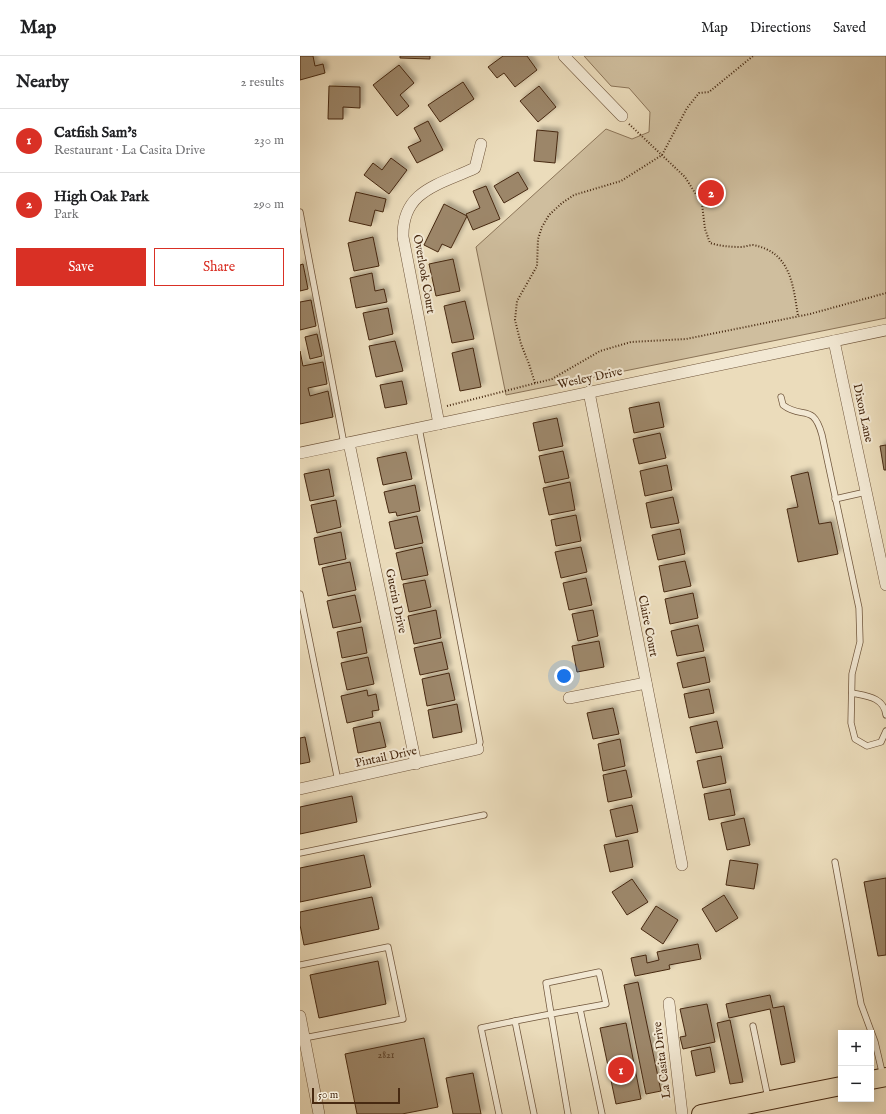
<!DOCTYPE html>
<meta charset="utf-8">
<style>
:root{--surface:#fff;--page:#f2f2f2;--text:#202124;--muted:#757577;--line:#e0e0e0;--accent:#d93025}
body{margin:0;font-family:"IM FELL English",serif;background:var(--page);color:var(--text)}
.controls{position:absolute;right:12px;bottom:12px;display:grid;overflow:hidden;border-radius:0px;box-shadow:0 2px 10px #0003}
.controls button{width:36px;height:36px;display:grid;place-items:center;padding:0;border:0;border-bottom:1px solid var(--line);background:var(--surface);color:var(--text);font:20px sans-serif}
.scale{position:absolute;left:12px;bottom:10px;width:88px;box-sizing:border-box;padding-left:4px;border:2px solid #472911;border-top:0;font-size:11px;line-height:14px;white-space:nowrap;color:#472911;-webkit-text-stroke:3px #f2e8d3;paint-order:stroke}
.you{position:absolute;left:264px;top:620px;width:14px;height:14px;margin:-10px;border:3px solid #fff;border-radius:50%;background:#1a73e8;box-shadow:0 0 0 6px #1a73e833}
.badge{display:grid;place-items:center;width:26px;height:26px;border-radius:50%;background:var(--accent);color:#fff;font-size:13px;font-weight:700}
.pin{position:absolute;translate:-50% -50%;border:2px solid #fff;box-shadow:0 1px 4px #0006}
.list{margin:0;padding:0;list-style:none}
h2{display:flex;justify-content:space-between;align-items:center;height:52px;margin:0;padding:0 16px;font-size:17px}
h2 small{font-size:13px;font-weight:400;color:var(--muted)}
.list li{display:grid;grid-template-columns:26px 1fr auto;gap:12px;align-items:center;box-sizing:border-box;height:64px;padding:0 16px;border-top:1px solid var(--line)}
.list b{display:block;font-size:15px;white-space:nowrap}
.list p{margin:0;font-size:13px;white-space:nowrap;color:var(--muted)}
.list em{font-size:13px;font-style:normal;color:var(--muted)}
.actions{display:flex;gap:8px;padding:12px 16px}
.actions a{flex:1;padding:9px 0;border:1px solid var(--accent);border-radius:0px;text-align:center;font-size:14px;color:var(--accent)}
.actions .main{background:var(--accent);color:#fff}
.map{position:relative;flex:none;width:586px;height:1058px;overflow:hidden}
header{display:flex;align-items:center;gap:24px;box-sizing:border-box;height:56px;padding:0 20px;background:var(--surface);border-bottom:1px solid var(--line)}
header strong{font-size:19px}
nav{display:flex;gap:22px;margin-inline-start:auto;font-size:14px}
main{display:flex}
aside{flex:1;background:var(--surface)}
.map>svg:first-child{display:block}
</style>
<header>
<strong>Map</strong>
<nav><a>Map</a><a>Directions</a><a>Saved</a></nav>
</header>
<main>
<aside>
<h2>Nearby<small>2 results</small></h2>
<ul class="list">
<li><span class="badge">1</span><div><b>Catfish Sam's</b><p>Restaurant · La Casita Drive</p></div><em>230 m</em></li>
<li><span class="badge">2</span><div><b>High Oak Park</b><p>Park</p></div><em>290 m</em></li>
</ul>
<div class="actions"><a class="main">Save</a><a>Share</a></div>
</aside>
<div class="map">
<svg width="586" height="1058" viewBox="0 0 586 1058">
<defs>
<filter id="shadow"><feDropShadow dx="3.5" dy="-3.5" stdDeviation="2" flood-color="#0004"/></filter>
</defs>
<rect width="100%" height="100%" fill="#ebdcbb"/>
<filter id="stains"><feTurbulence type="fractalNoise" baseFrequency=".005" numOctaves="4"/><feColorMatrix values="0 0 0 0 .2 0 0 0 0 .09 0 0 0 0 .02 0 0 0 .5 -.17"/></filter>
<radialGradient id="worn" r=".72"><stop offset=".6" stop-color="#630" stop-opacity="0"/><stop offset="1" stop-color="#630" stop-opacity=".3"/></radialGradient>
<polygon fill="#cfbe9e" stroke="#8b7458" points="284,0 586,0 586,262 206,339 176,191 306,73 332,83 349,76 350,56 329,32 311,30"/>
<g fill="#9c8669" stroke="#472911" filter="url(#shadow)">
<polygon points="0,0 13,0 15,10 23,8 25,17 0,24"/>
<polygon points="100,0 130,0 130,3 100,2"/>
<polygon points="203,0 227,0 237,14 215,31 204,17 197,22 188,11"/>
<polygon points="99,9 114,27 100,39 109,50 97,60 73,29"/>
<polygon points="163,26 174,43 140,66 128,49"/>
<polygon points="29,30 60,31 60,52 43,51 43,63 28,63"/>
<polygon points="239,30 256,51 238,66 220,45"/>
<polygon points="128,65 143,94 117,107 108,91 121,85 114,72"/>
<polygon points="237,74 258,76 255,107 234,105"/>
<polygon points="91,102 107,114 89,138 64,119 73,107 82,114"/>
<polygon points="218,116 228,133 204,147 194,130"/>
<polygon points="186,130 200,163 173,174 166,158 180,152 173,135"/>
<polygon points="56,136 86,143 83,156 75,154 71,170 49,165"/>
<polygon points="144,148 167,160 151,192 142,188 138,196 124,189"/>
<polygon points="73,181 79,210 54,215 48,187"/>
<polygon points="153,203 160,235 136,240 129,208"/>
<polygon points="3,208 8,233 0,235 0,209"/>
<polygon points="72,217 75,235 84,233 87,246 56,252 50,222"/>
<polygon points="11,244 16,270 0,274 0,246"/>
<polygon points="165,245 174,283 152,287 144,250"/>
<polygon points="88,252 93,278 69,284 63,257"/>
<polygon points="17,278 22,300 10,303 5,281"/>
<polygon points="95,285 103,315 76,321 69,290"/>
<polygon points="173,292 181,331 160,335 152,297"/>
<polygon points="0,295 3,310 23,306 27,328 8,332 10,340 28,335 33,361 0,368"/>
<polygon points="102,325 107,348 85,352 80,329"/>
<polygon points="359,346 364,371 334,377 329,352"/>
<polygon points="257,362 263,390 239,395 233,367"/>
<polygon points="360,377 366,402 339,408 333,383"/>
<polygon points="586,389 586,414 584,414 580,390"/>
<polygon points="263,395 269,422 245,427 239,400"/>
<polygon points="106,396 112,423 83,429 77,402"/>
<polygon points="367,409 372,434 345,440 340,415"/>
<polygon points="29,413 34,440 10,445 4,418"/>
<polygon points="508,416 519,468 531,466 538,498 498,506 487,453 498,451 491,420"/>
<polygon points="270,426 275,454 249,459 243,432"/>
<polygon points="115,429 120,455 97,460 96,456 89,457 84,436"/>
<polygon points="373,441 379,467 351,472 346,447"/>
<polygon points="36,444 41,471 17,477 11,449"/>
<polygon points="276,459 281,485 256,490 251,464"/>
<polygon points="117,460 123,487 95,493 89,466"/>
<polygon points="380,473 385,498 358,504 352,479"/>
<polygon points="41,476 46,503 19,509 14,482"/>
<polygon points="122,491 128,519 102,524 96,497"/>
<polygon points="281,491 287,516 261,522 255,496"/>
<polygon points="385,505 391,530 364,536 359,510"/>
<polygon points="50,506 56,534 28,540 22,512"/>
<polygon points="286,522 292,549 269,554 263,527"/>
<polygon points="125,524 131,551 109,556 103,528"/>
<polygon points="393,537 398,562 370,568 365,543"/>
<polygon points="55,539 61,566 33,572 27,545"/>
<polygon points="136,554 141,582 114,588 108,560"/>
<polygon points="293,554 298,580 278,585 272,558"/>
<polygon points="398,569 404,595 377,600 371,575"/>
<polygon points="62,571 67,597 42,602 37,576"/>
<polygon points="299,585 304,611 277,616 272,590"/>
<polygon points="142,586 148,613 120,619 114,592"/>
<polygon points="68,601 74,628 47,634 41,607"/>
<polygon points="405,601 410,626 383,632 377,607"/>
<polygon points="149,617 155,644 127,650 122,623"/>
<polygon points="409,633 414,657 389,662 384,638"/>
<polygon points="67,634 68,640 76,638 79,654 72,655 73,661 47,667 41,640"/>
<polygon points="157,648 162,676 133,682 128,654"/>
<polygon points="313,652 319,678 293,683 287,657"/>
<polygon points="417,665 423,692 396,697 390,671"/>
<polygon points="80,666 86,691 58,697 53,672"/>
<polygon points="5,681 10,706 0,708 0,682"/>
<polygon points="320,683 325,710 303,715 298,688"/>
<polygon points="421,700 426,727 403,732 397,705"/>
<polygon points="326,714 332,741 308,746 303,719"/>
<polygon points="430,733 435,759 409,764 404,738"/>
<polygon points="52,740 57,766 0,778 0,751"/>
<polygon points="332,749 338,776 316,781 310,754"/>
<polygon points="444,762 450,789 427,794 421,767"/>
<polygon points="328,784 333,811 310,816 304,789"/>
<polygon points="64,799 71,831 0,846 0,812"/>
<polygon points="430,804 458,808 454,833 426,829"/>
<polygon points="586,822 586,899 578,900 564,826"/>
<polygon points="332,823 348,846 327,859 312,836"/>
<polygon points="424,839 438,862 416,876 402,853"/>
<polygon points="72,841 79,873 4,889 0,869 0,856"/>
<polygon points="356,850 378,864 363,888 341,873"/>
<polygon points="398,888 401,903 369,909 370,913 335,920 331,902 346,899 347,907 359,904 357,896"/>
<polygon points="78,905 86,948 19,962 10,919"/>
<polygon points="338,926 361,1035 346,1038 324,929"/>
<polygon points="470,939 473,952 484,950 495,1006 481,1009 470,953 429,962 426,948"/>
<polygon points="407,948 415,986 383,993 380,981 386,980 380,953"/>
<polygon points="430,964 443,1026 430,1028 417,967"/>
<polygon points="326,967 341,1043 316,1048 300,972"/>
<polygon points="124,982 138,1051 102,1058 57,1058 45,998"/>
<polygon points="410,991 415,1016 396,1020 391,995"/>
<polygon points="173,1017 181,1058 153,1058 146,1022"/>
</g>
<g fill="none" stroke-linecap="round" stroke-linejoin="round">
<g stroke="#70563c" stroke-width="7">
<g id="service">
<polyline points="0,156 44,388"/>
<path d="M481 341 483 349C502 364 513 346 522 379L559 552 560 586 552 618 551 667 555 683 567 690 581 686 586 675"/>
<polyline points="119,372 180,686 178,693"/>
<polyline points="535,443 566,436"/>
<polyline points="0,538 38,725"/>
<path d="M552 637C566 640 584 641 586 659"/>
<polyline points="0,797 184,759"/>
<polyline points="535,806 561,948 575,986 583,1020"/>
<polyline points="0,909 88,891 103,963 4,982"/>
<polyline points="280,953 302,1058"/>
<polyline points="215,965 251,958 246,927 299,916 306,948 251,958 268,1058"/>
<polyline points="453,970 468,1042"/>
<polyline points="199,1058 181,972 215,965 234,1058"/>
</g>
</g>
<g stroke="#70563c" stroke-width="12">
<g id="minor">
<polyline points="264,0 322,60"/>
<polyline points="534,285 586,529"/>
<polyline points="289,336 382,809"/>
<path d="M139 368 103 181C102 134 139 129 175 112L181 88"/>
<polyline points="49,387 116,708"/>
<polyline points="0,397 586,274"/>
<polyline points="269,642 346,627"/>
<polyline points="0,733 178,693"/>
<polyline points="369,947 382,1058"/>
<polyline points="0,960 19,1058"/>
</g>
</g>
<g stroke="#472911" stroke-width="20">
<g id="primary">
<polyline points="571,1024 586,1021"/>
<polyline points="401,1058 541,1030"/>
</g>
</g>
<g stroke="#472911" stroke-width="2" stroke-dasharray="1 2" stroke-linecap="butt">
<path d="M329 68 385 121 402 148 405 173 410 187C420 190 430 191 441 191 445 191 449 189 453 189 491 196 493 229 498 260"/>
<polyline points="235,327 229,308 221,288 215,264 217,245 237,210 238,183 242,171 249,159 262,147 274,139 321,125 362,99 387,52 399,37 409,36 453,0"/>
<polyline points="147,350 252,323 300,295 331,286 386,283 510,258 586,237"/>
</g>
<use href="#service" stroke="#f2e8d3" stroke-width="5.5"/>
<use href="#minor" stroke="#f2e8d3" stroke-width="11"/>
<use href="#primary" stroke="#ebdcbb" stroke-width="18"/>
</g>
<g text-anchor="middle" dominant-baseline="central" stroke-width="4" stroke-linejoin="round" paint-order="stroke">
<g font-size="10" fill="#5c4027">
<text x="86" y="999">2821</text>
</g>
<g font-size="12" fill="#472911" stroke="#f2e8d3">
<text transform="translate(124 218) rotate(80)">Overlook Court</text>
<text transform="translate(290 322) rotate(-12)">Wesley Drive</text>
<text transform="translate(563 357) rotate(78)">Dixon Lane</text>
<text transform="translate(96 545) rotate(78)">Guerin Drive</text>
<text transform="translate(348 570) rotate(79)">Claire Court</text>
<text transform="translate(86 701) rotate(-12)">Pintail Drive</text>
<text transform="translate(362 1004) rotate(-97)">La Casita Drive</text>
</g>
</g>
<rect width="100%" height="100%" filter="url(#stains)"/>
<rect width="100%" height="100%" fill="url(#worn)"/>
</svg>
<div class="controls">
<button>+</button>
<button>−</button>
</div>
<div class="scale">50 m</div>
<div class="you"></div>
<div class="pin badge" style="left:321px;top:1014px">1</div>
<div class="pin badge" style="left:411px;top:137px">2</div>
</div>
</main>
